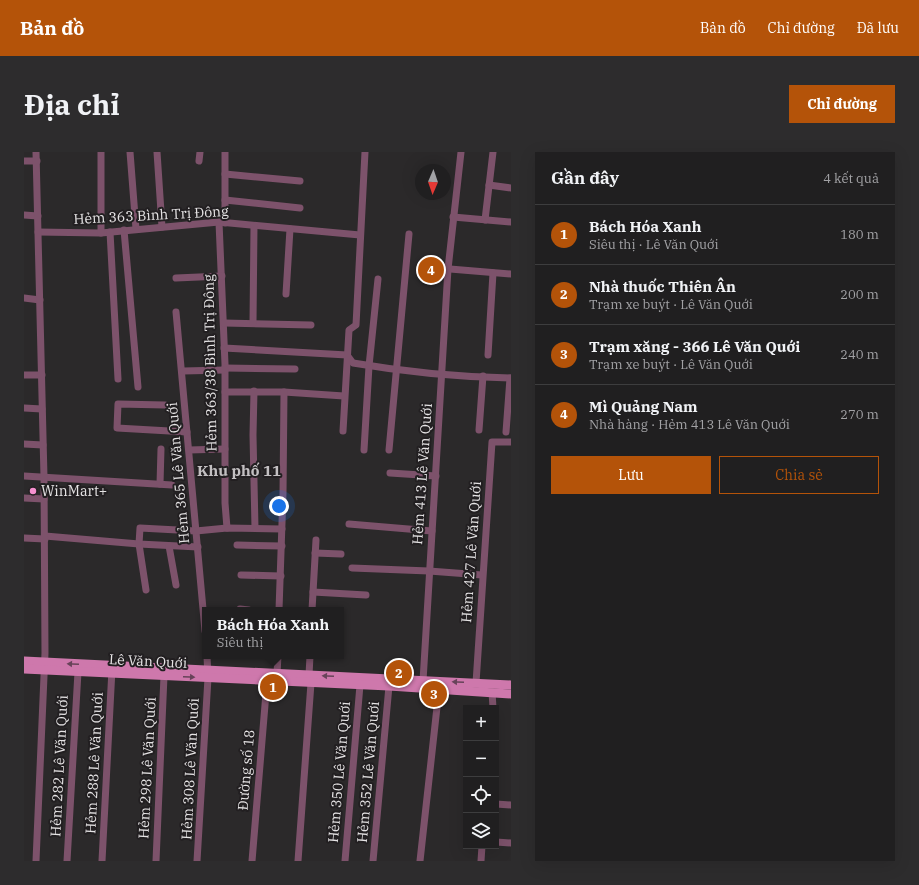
<!DOCTYPE html>
<html lang="vi">
<meta charset="utf-8">
<style>
:root{--surface:#201f20;--page:#2d2c2d;--text:#f1f3f6;--muted:#a2a2a5;--line:#3d3d3e;--accent:#b45309}
body{margin:0;font-family:"IBM Plex Serif",serif;background:var(--page);color:var(--text)}
.controls{position:absolute;right:12px;bottom:12px;display:grid;overflow:hidden;border-radius:0px;box-shadow:0 4px 16px #0002}
.controls button{width:36px;height:36px;display:grid;place-items:center;padding:0;border:0;border-bottom:1px solid var(--line);background:var(--surface);color:var(--text);font:20px sans-serif}
.compass{position:absolute;left:391px;top:12px;width:36px;height:36px;border-radius:50%;background:var(--surface);box-shadow:0 4px 16px #0002;rotate:182deg}
.you{position:absolute;left:255px;top:354px;width:14px;height:14px;margin:-10px;border:3px solid #fff;border-radius:50%;background:#1a73e8;box-shadow:0 0 0 6px #1a73e833}
.badge{display:grid;place-items:center;width:26px;height:26px;border-radius:50%;background:var(--accent);color:#fff;font-size:13px;font-weight:700}
.pin{position:absolute;translate:-50% -50%;border:2px solid #fff;box-shadow:0 1px 4px #0006}
.popup{position:absolute;left:178px;top:455px;width:142px;height:52px;box-sizing:border-box;display:grid;place-content:center;border-radius:0px;background:var(--surface);filter:drop-shadow(0 1px 3px #0005);font-size:13px;white-space:nowrap;color:var(--muted)}
.popup b{font-size:15px;color:var(--text)}
.popup::after{content:'';position:absolute;left:50%;top:100%;margin-left:-8px;border:8px solid transparent;border-top-color:var(--surface)}
.list{margin:0;padding:0;list-style:none}
h2{display:flex;justify-content:space-between;align-items:center;height:52px;margin:0;padding:0 16px;font-size:17px}
h2 small{font-size:13px;font-weight:400;color:var(--muted)}
.list li{display:grid;grid-template-columns:26px 1fr auto;gap:12px;align-items:center;box-sizing:border-box;height:60px;padding:0 16px;border-top:1px solid var(--line)}
.list b{display:block;font-size:15px;white-space:nowrap}
.list p{margin:0;font-size:13px;white-space:nowrap;color:var(--muted)}
.list em{font-size:13px;font-style:normal;color:var(--muted)}
.actions{display:flex;gap:8px;padding:12px 16px}
.actions a{flex:1;padding:9px 0;border:1px solid var(--accent);border-radius:0px;text-align:center;font-size:14px;color:var(--accent)}
.actions .main{background:var(--accent);color:#fff}
.icon{flex:none;width:22px;height:22px;fill:none;stroke:currentColor;stroke-width:2;stroke-linecap:round;stroke-linejoin:round}
.map{position:relative;flex:none;width:487px;height:709px;overflow:hidden;border-radius:0px}
header{display:flex;align-items:center;gap:24px;box-sizing:border-box;height:56px;padding:0 20px;background:var(--accent);color:#fff}
header strong{font-size:19px}
nav{display:flex;gap:22px;margin-inline-start:auto;font-size:14px}
.intro{display:flex;align-items:center;justify-content:space-between;box-sizing:border-box;height:96px;padding:0 24px}
h1{margin:0;font-size:28px}
.button{padding:10px 18px;border-radius:0px;background:var(--accent);color:#fff;font-size:14px;font-weight:700}
main{display:flex;gap:24px;padding:0 24px}
aside{flex:1;background:var(--surface);border-radius:0px;box-shadow:0 4px 16px #0002}
.map>svg:first-child{display:block}
</style>
<header>
<strong>Bản đồ</strong>
<nav><a>Bản đồ</a><a>Chỉ đường</a><a>Đã lưu</a></nav>
</header>
<div class="intro"><h1>Địa chỉ</h1><a class="button">Chỉ đường</a></div>
<main>
<div class="map">
<svg width="487" height="709" viewBox="0 0 487 709">
<rect width="100%" height="100%" fill="#2b292a"/>
<g fill="none" stroke-linecap="round" stroke-linejoin="round">
<g stroke="#7d526b" stroke-width="7">
<polyline points="106,0 112,77"/>
<polyline points="133,0 138,75"/>
<polyline points="0,9 13,9"/>
<polyline points="175,9 176,0"/>
<polyline points="201,22 276,29"/>
<polyline points="465,33 487,36"/>
<polyline points="201,48 276,56"/>
<polyline points="0,63 14,64"/>
<polyline points="429,65 487,70"/>
<polyline points="461,68 469,0"/>
<polyline points="195,70 201,212 201,351 203,376"/>
<polyline points="201,71 201,0"/>
<polyline points="100,78 114,235"/>
<polyline points="14,80 77,81 195,70 336,83"/>
<polyline points="86,80 94,227"/>
<polyline points="77,81 77,0"/>
<polyline points="402,115 487,122"/>
<polyline points="152,126 198,124"/>
<polyline points="262,142 266,77"/>
<polyline points="0,146 16,148"/>
<polyline points="152,160 181,479"/>
<polyline points="200,171 287,173"/>
<polyline points="229,171 230,74"/>
<path d="M200 196 323 203 329 211C381 220 434 225 487 226"/>
<polyline points="464,203 469,121"/>
<polyline points="201,216 271,217"/>
<polyline points="159,219 201,218"/>
<polyline points="0,223 18,223"/>
<polyline points="230,239 229,283 231,376"/>
<polyline points="201,240 260,240 320,244"/>
<polyline points="141,253 94,252 93,276 163,280"/>
<polyline points="0,256 18,257"/>
<polyline points="455,278 459,224"/>
<polyline points="319,279 325,178 332,173 341,0"/>
<polyline points="482,280 486,226"/>
<polyline points="0,292 19,293"/>
<polyline points="165,298 201,297"/>
<polyline points="340,298 345,214 354,127"/>
<polyline points="365,298 385,82"/>
<polyline points="366,321 412,324"/>
<polyline points="0,324 148,333"/>
<polyline points="136,332 137,297"/>
<polyline points="0,346 20,347"/>
<polyline points="325,372 408,379"/>
<polyline points="21,384 115,392 174,395"/>
<polyline points="0,386 21,387"/>
<polyline points="213,393 258,394"/>
<polyline points="145,394 152,433"/>
<polyline points="291,401 317,402"/>
<polyline points="328,416 405,419 458,423"/>
<polyline points="217,423 257,424"/>
<polyline points="122,438 115,392 116,376 172,379 203,376 258,377"/>
<polyline points="289,440 342,443"/>
<polyline points="216,457 225,458"/>
<polyline points="255,458 259,342 260,240"/>
<polyline points="288,458 292,388"/>
<polyline points="253,521 254,504"/>
<polyline points="285,523 286,504"/>
<polyline points="399,529 424,117 437,0"/>
<polyline points="452,531 468,290 487,290"/>
<polyline points="468,540 469,556"/>
<polyline points="472,652 487,653"/>
<polyline points="472,690 487,691"/>
<polyline points="12,709 21,501 20,325 12,0"/>
<polyline points="43,709 54,520"/>
<polyline points="78,709 88,517"/>
<polyline points="132,709 140,524"/>
<polyline points="173,709 184,526 183,504"/>
<polyline points="228,709 243,529"/>
<polyline points="274,709 287,531"/>
<polyline points="321,709 336,533"/>
<polyline points="349,709 365,534"/>
<polyline points="396,709 415,537"/>
<polyline points="457,709 458,694"/>
</g>
<g stroke="#ce78ac" stroke-width="9">
<polyline points="0,509 487,533"/>
<polyline points="0,517 365,534 487,542"/>
</g>
</g>
<defs><path id="oneway-solid" d="M-6-.8H1V-3.2L6.5 0L1 3.2V.8H-6Z"/></defs>
<g fill="#674359">
<use href="#oneway-solid" transform="translate(49 512) rotate(-177)"/>
<use href="#oneway-solid" transform="translate(304 524) rotate(-177)"/>
<use href="#oneway-solid" transform="translate(165 525) rotate(3)"/>
<use href="#oneway-solid" transform="translate(434 530) rotate(-178)"/>
</g>
<circle fill="#f690cf" stroke="#221f21" stroke-width="1.5" cx="9" cy="339" r="4"/>
<g text-anchor="middle" dominant-baseline="central" stroke-width="4" stroke-linejoin="round" paint-order="stroke">
<g font-size="14" fill="#e6e4e5" stroke="#221f21">
<text transform="translate(127 63) rotate(-3)">Hẻm 363 Bình Trị Đông</text>
<text transform="translate(186 211) rotate(-91)">Hẻm 363/38 Bình Trị Đông</text>
<text transform="translate(154 321) rotate(-95)">Hẻm 365 Lê Văn Quới</text>
<text transform="translate(398 322) rotate(-86)">Hẻm 413 Lê Văn Quới</text>
<text transform="translate(447 400) rotate(-86)">Hẻm 427 Lê Văn Quới</text>
<text transform="translate(124 509) rotate(3)">Lê Văn Quới</text>
<text transform="translate(70 611) rotate(-87)">Hẻm 288 Lê Văn Quới</text>
<text transform="translate(35 614) rotate(-87)">Hẻm 282 Lê Văn Quới</text>
<text transform="translate(123 616) rotate(-87)">Hẻm 298 Lê Văn Quới</text>
<text transform="translate(166 617) rotate(-87)">Hẻm 308 Lê Văn Quới</text>
<text transform="translate(222 618) rotate(-85)">Đường số 18</text>
<text transform="translate(315 620) rotate(-85)">Hẻm 350 Lê Văn Quới</text>
<text transform="translate(344 620) rotate(-85)">Hẻm 352 Lê Văn Quới</text>
</g>
<g font-size="14" fill="#e6e4e5" stroke="#221f21" text-anchor="start">
<text x="17" y="339">WinMart+</text>
</g>
<g font-size="15" font-weight="bold" fill="#c3c0c2" stroke="#221f21">
<text x="215" y="318">Khu phố 11</text>
</g>
</g>
</svg>
<div class="controls">
<button>+</button>
<button>−</button>
<button><svg class="icon" aria-label="locate" viewBox="0 0 24 24"><circle cx="12" cy="12" r="6"/><path d="M12 2v4M12 18v4M2 12h4M18 12h4"/></svg></button>
<button><svg class="icon" aria-label="layers" viewBox="0 0 24 24"><path d="M12 4l9 5-9 5-9-5zM3 14l9 5 9-5"/></svg></button>
</div>
<svg class="compass" viewBox="-18 -18 36 36"><path d="M0-13l5 13h-10z" fill="#e53935"/><path d="M0 13l5-13h-10z" fill="#a2a2a5"/></svg>
<div class="you"></div>
<div class="pin badge" style="left:249px;top:535px">1</div>
<div class="popup"><b>Bách Hóa Xanh</b>Siêu thị</div>
<div class="pin badge" style="left:375px;top:521px">2</div>
<div class="pin badge" style="left:410px;top:542px">3</div>
<div class="pin badge" style="left:407px;top:118px">4</div>
</div>
<aside>
<h2>Gần đây<small>4 kết quả</small></h2>
<ul class="list">
<li><span class="badge">1</span><div><b>Bách Hóa Xanh</b><p>Siêu thị · Lê Văn Quới</p></div><em>180 m</em></li>
<li><span class="badge">2</span><div><b>Nhà thuốc Thiên Ân</b><p>Trạm xe buýt · Lê Văn Quới</p></div><em>200 m</em></li>
<li><span class="badge">3</span><div><b>Trạm xăng - 366 Lê Văn Quới</b><p>Trạm xe buýt · Lê Văn Quới</p></div><em>240 m</em></li>
<li><span class="badge">4</span><div><b>Mì Quảng Nam</b><p>Nhà hàng · Hẻm 413 Lê Văn Quới</p></div><em>270 m</em></li>
</ul>
<div class="actions"><a class="main">Lưu</a><a>Chia sẻ</a></div>
</aside>
</main>
